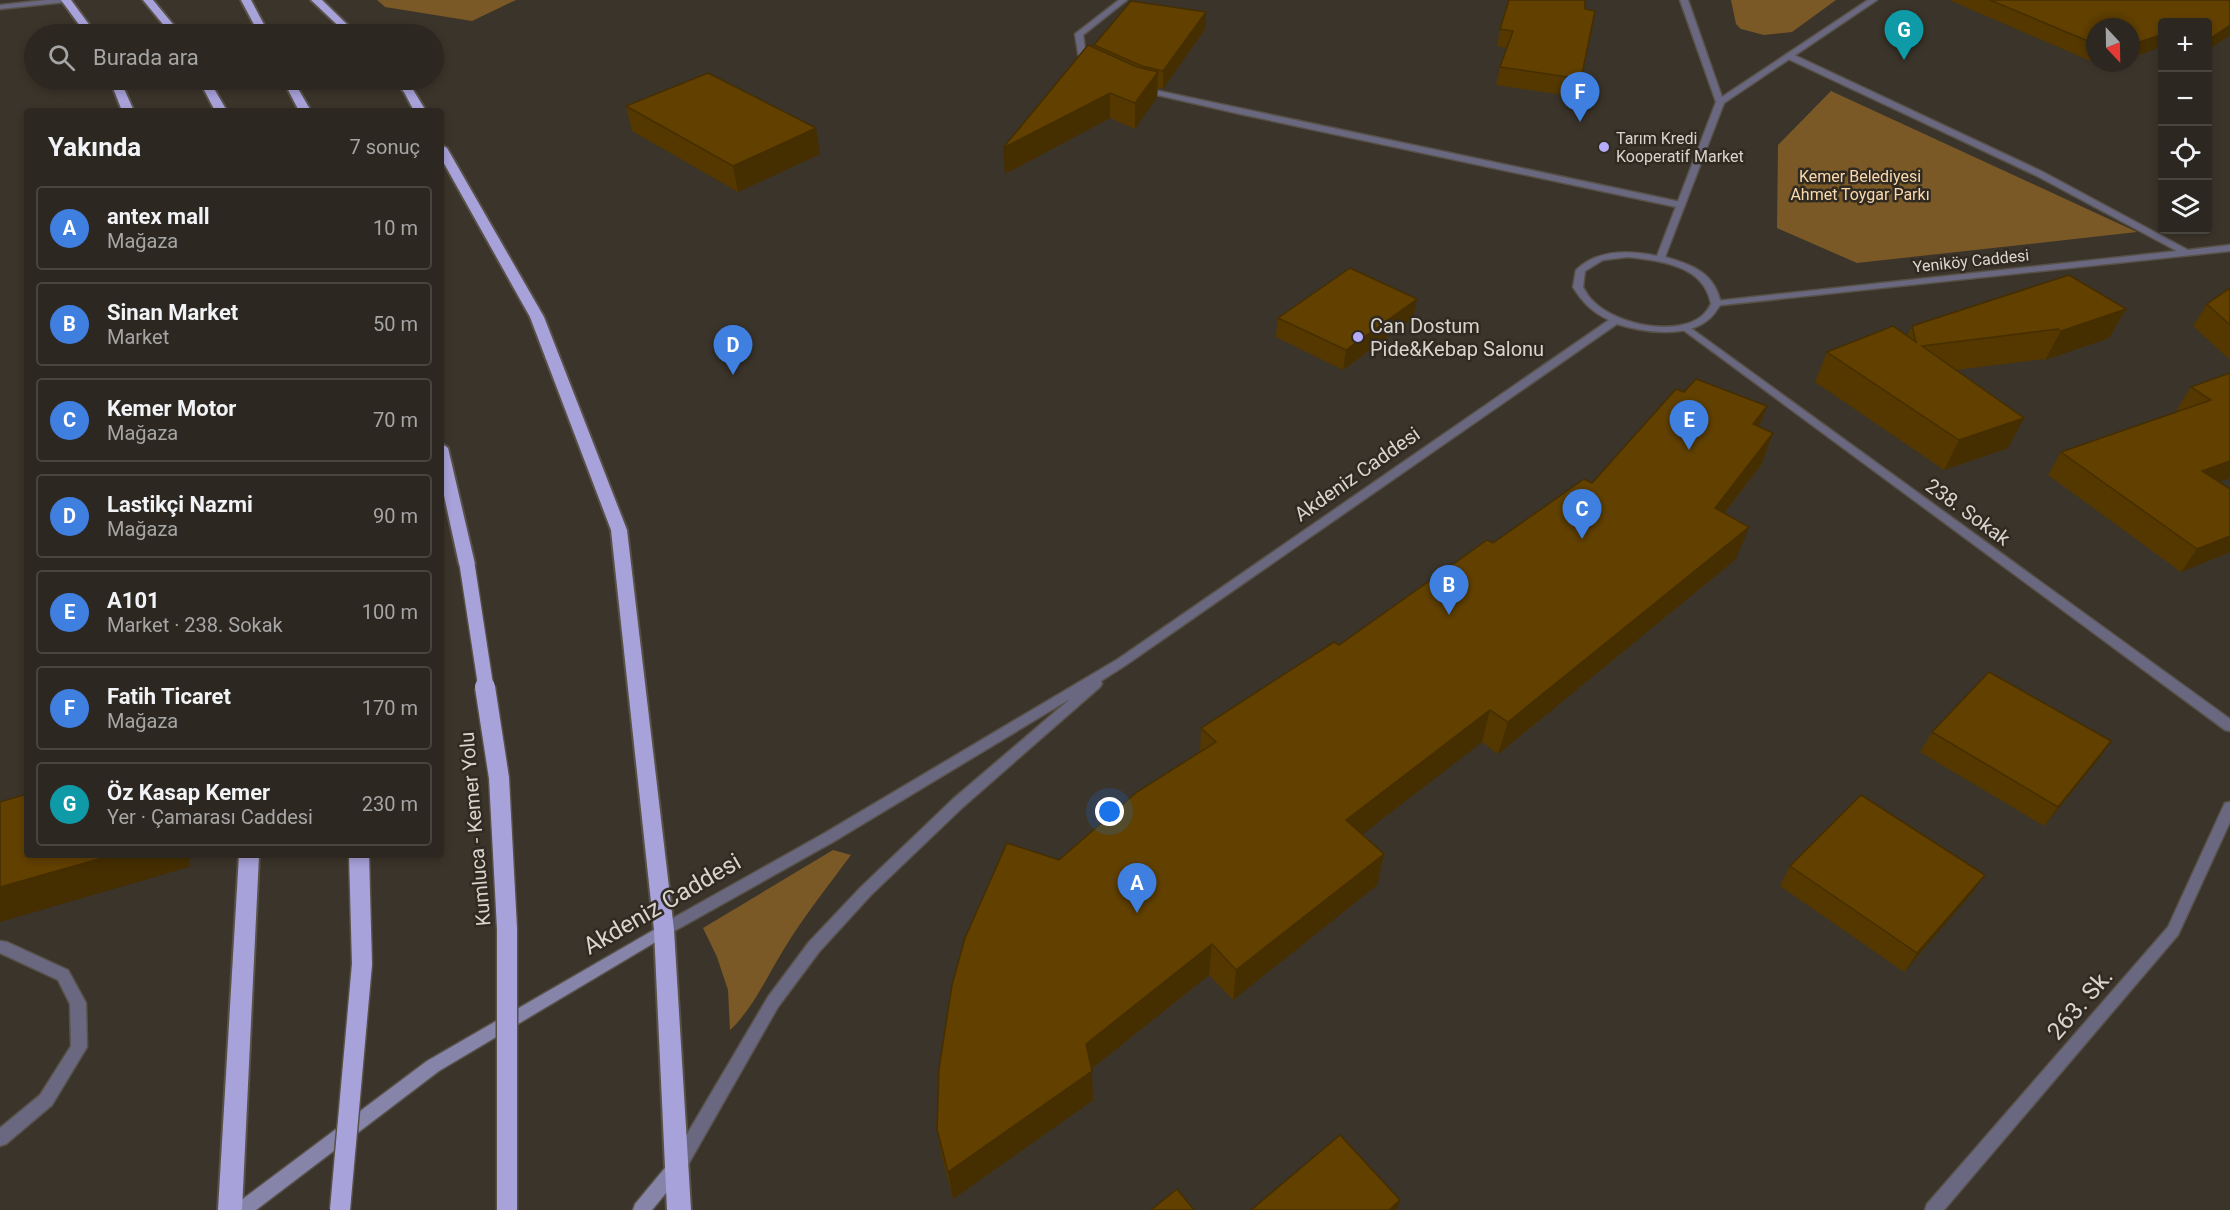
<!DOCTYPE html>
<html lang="tr">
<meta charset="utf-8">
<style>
:root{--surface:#2c2720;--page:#38332d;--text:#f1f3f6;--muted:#a6a5a5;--line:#48443e;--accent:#95b2f1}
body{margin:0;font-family:Roboto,sans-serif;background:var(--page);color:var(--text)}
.controls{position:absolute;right:18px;top:18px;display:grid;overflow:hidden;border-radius:6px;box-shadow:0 3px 9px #0003}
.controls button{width:54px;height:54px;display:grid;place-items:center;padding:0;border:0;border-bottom:2px solid var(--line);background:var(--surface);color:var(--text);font:30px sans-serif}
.compass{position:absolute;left:2086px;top:18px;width:54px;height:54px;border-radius:50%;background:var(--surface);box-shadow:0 3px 9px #0003;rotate:158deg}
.you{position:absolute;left:1110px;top:812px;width:21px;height:21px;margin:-15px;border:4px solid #fff;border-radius:50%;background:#1a73e8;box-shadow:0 0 0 9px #1a73e833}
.badge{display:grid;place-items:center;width:39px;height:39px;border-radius:50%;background:var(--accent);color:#fff;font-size:20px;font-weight:700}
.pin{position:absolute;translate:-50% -50px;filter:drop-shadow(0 2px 3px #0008)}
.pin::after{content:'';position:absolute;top:32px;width:21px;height:18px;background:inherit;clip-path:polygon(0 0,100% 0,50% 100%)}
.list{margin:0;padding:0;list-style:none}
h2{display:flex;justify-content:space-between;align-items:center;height:78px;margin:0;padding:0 24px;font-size:26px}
h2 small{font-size:20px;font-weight:400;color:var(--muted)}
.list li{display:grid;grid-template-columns:39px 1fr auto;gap:18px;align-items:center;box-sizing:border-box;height:84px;margin:0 12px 12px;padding:0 12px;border:2px solid var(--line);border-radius:6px}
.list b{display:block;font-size:22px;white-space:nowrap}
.list p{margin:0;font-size:20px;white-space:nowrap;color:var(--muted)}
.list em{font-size:20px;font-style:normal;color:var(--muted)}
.icon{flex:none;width:33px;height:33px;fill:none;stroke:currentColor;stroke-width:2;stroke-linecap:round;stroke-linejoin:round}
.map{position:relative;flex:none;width:2230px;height:1210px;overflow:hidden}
.search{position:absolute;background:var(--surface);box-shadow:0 3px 9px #0003;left:24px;top:24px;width:420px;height:66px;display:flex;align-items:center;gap:15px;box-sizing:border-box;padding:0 21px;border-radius:33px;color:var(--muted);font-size:22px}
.panel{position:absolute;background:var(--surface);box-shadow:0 3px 9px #0003;left:24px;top:108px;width:420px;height:750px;border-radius:6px}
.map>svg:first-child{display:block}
</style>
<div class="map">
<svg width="2230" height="1210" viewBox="0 0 2230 1210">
<rect width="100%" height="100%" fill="#3b342a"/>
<g fill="#7a5926">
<polygon points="377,0 516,0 472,21 385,7"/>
<polygon points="1731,0 1836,0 1792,32 1764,35 1741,29 1736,24"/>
<polygon points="1831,91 2137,232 1857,263 1777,228 1778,145"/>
<path d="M833 850 851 855C828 886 804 916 784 949 768 975 752 1010 730 1030L728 990 717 957 703 928Z"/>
</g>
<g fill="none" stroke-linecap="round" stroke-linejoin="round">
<g stroke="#575148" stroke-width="3">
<g id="service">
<polygon points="46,0 70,0 66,2 0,9 0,5"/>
<polygon points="1119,0 1127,0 1083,35 1087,62 1092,65 1088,67 1080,65 1075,34"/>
<polygon points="1140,87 1681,202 1685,205 1681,208 1240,114 1140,91"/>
<polygon points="0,941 7,942 68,970 86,1003 87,1047 52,1105 6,1144 0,1146 0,1128 40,1095 71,1046 70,1004 58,980 0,953"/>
</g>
</g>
<g stroke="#575148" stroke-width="3">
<g id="minor">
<polygon points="1786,54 1792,54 2043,172 2188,250 2230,245 2230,251 1713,306 1713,302 1716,301 2177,251 2037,176 1786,58"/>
<polygon points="1685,324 2230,719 2230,731 2225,730 1682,329 1680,327"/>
<polygon points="2230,802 2230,822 2178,935 1944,1210 1925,1210 1927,1204 2168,927 2223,807 2225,803"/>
</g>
</g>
<g stroke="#575148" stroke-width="3">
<path id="tertiary" d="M1680 0H1688L1722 97 1868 0H1877L1724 103 1665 257C1693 265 1715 273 1721 304 1717 309 1714 315 1709 319 1687 339 1642 332 1617 324L1126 665 1101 681 1102 684 1100 687 963 807 871 895 819 952 778 1007 685 1170 679 1172 673 1170 671 1164 673 1158 768 997 809 942 861 887 953 799 1070 699 833 842 669 934 664 936 659 934 657 930 659 926 823 834 1118 659 1609 320C1592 312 1583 303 1573 287L1576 270C1598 249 1629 250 1657 256L1716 102ZM1628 257C1661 261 1704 265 1711 304 1709 308 1706 312 1703 315 1677 338 1616 324 1594 302 1589 298 1586 292 1583 287L1585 271 1603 260Z"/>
</g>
<g stroke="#575148" stroke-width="3">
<g id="secondary">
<polygon points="664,924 669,926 671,930 669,934 439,1071 256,1210 234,1210 236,1204 427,1061"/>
<polygon points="675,1161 681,1163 683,1169 681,1175 652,1210 633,1210 635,1204 669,1163"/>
</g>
</g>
<g stroke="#575148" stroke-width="4">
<g id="trunk">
<polygon points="61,0 71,0 96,34 86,34"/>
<polygon points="143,0 153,0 181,34 171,34"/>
<polygon points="241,0 251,0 269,34 259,34"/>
<polygon points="311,0 322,0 357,34 347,34"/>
<polygon points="110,80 120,80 134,111 122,111"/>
<polygon points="199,80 209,80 227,111 215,111"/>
<polygon points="283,80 293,80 311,111 299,111"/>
<polygon points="393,80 404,80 412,88 426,111 414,111 404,92"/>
<polygon points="441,145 447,148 544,317 627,530 674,930 691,1210 667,1210 654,930 611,530 530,317 441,158"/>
<polygon points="441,443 448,448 475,564 473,568 461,568 459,564 441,482"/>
<polygon points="239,855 259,855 242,1210 218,1210"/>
</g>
</g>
<use href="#service" fill="#6a6881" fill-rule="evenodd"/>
<use href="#minor" fill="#6a6881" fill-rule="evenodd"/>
<use href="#tertiary" fill="#6a6881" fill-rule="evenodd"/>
<use href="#secondary" fill="#8784aa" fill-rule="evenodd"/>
<use href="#trunk" fill="#a8a2da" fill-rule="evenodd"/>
<g stroke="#575148" stroke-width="18" stroke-linecap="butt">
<polyline id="trunk-bridge-far1" points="467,564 486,688"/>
</g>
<g stroke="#575148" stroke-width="23" stroke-linecap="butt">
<g id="trunk-bridge">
<polyline points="485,687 499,778 507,929 507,1210"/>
<polyline points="340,1210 362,964 359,855"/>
</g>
</g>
<use href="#trunk-bridge-far1" stroke="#a8a2da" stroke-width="15"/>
<use href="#trunk-bridge" stroke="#a8a2da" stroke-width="20"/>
</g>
<g fill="#543800">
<polygon points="1509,0 1581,79 1577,97 1496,85 1500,67 1507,48 1497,46 1500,29"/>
<polygon points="1949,0 2230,0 2230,35 2208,50 2208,22 2163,22 2163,46 2131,58 2131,27 2095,27 2095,63"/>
<polygon points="1205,29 1163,89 1158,88 1157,97 1135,129 1110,118 1005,174 1094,48 1094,45"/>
<polygon points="2096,63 2116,63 2105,67"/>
<polygon points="626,106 820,154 738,192 632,131"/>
<polygon points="2230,288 2230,360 2193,326 2207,304"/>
<polygon points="1417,299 1413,318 1343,370 1276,337 1278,318"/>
<polygon points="2126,309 2109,338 2045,360 2043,359 1956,370 2008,448 1944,470 1815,382 1827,352 1907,336 1912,326"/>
<polygon points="2230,373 2230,478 2219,482 2230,489 2230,552 2181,572 2048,475 2061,452 2179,411 2177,409 2191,387"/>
<polygon points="1684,392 1767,406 1759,427 1773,433 1761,465 1724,513 1736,559 1498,754 1482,742 1362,834 1384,854 1377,885 1233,1000 1209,975 1091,1069 1093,1100 953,1199 942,1157 937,1129 1059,860 1200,752 1201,728 1339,645 1493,543 1592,483"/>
<polygon points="1932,732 2111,741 2097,761 2044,826 1920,752"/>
<polygon points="1790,866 1971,894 1904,972 1780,886"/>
</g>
<g fill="#452e00">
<polygon points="1206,12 1205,29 1163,89 1163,71"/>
<polygon points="2230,25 2230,35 2208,50 2208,40"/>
<polygon points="2163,34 2163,46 2131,58 2131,45"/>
<polygon points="2107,63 2116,63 2105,67"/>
<polygon points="1158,72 1157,97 1135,129 1135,103"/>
<polygon points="1110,93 1110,118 1005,174 1003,148"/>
<polygon points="816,128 820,154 738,192 733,166"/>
<polygon points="1417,299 1413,318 1343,370 1346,350"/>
<polygon points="2126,309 2109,338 2045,360 2061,331"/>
<polygon points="1767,406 1754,438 1753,424"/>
<polygon points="2024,418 2008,448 1944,470 1959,440"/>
<polygon points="1773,433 1761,465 1703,540 1715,508"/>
<polygon points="2230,461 2230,478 2187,493 2202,471"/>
<polygon points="1749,527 1736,559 1498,754 1508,722"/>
<polygon points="2230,536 2230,552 2181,572 2197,549"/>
<polygon points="1490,710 1482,742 1341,851 1346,820"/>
<polygon points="2111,741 2097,761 2044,826 2058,807"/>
<polygon points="1384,854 1377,885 1233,1000 1236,970"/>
<polygon points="113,855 189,855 189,867 0,922 0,887"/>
<polygon points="1985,875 1971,894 1904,972 1917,953"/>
<polygon points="1212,944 1209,975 1086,1073 1086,1044"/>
<polygon points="1092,1071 1093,1100 953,1199 948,1172"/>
<polygon points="1400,1200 1397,1210 1389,1210"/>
</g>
<g fill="#624100" stroke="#452e00" stroke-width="1.5">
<polygon points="1509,0 1585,0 1585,9 1595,11 1581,79 1500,67 1513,31 1500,29"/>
<polygon points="1990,0 2230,0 2230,25 2208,40 2208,22 2163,22 2163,34 2131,45 2131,27 2095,27 2095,44"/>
<polygon points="1131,1 1206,12 1163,71 1142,66 1094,45"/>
<polygon points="1088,45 1137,67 1158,72 1135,103 1110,93 1003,148"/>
<polygon points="708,73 816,128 733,166 626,106"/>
<polygon points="1350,268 1417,299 1346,350 1278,318"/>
<polygon points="2069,275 2126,309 2061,331 2058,329 1922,346 2024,418 1959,440 1827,352 1893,326 1916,342 1912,326"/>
<polygon points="2230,288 2230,325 2207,304"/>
<polygon points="2230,373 2230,461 2202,471 2230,489 2230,536 2197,549 2061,452 2211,400 2191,387"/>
<polygon points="1696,379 1767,406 1753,424 1773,433 1715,508 1749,527 1508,722 1490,710 1346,820 1384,854 1236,970 1212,944 1086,1044 1092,1071 948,1172 937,1129 939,1069 952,985 965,938 1007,843 1059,860 1137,792 1216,742 1201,728 1334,642 1339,645 1487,540 1493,543 1584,479 1592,483 1676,389 1684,392"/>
<polygon points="1989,672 2111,741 2058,807 1932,732"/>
<polygon points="27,794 27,855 113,855 0,887 0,802"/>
<polygon points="1861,795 1985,875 1917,953 1790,866"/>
<polygon points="1340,1135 1400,1200 1389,1210 1251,1210"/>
<polygon points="1177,1189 1194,1210 1151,1210"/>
</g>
<g fill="#b5acf9" stroke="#312a21" stroke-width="2">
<circle cx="1604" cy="147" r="6"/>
<circle cx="1358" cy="337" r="6"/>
</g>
<g text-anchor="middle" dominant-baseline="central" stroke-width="5" stroke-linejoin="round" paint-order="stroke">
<g font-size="16" fill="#d8d4ce" stroke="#312a21" text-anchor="start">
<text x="1616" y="138">Tarım Kredi<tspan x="1616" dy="18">Kooperatif Market</tspan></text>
</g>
<g font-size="16" fill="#fad9ad" stroke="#312a21">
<text x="1860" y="176">Kemer Belediyesi<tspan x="1860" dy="18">Ahmet Toygar Parkı</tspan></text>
</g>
<g font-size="16" fill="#d8d4ce" stroke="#312a21">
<text transform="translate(1971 261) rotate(-6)">Yeniköy Caddesi</text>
</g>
<g font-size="20" fill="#d8d4ce" stroke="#312a21" text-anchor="start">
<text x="1370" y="326">Can Dostum<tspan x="1370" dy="23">Pide&amp;Kebap Salonu</tspan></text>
</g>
<g font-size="20" fill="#d8d4ce" stroke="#312a21">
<text transform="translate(1357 474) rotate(-35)">Akdeniz Caddesi</text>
<text transform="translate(1968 512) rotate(36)">238. Sokak</text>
<text transform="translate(475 829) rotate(-95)">Kumluca - Kemer Yolu</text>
</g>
<g font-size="24" fill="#d8d4ce" stroke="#312a21">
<text transform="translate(662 904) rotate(-30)">Akdeniz Caddesi</text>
<text transform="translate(2080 1004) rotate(-49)">263. Sk.</text>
</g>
</g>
</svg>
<div class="controls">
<button>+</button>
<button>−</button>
<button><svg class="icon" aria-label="locate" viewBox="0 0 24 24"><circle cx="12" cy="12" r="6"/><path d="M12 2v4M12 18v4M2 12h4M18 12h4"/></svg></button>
<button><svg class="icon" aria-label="layers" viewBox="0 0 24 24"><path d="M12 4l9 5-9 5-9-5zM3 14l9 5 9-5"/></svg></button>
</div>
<svg class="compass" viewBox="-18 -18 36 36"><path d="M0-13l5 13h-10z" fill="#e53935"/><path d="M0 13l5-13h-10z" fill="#a6a5a5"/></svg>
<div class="you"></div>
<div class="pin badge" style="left:1137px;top:913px;background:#3f7fe0">A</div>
<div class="pin badge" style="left:1449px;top:615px;background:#3f7fe0">B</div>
<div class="pin badge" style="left:1582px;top:539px;background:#3f7fe0">C</div>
<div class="pin badge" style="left:733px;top:375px;background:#3f7fe0">D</div>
<div class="pin badge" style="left:1689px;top:450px;background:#3f7fe0">E</div>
<div class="pin badge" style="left:1580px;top:122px;background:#3f7fe0">F</div>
<div class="pin badge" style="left:1904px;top:60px;background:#0f9aa8">G</div>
<div class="search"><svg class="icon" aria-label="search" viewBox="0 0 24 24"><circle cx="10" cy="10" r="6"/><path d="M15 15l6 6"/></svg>Burada ara</div>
<section class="panel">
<h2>Yakında<small>7 sonuç</small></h2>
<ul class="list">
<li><span class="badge" style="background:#3f7fe0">A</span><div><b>antex mall</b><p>Mağaza</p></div><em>10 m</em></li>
<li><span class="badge" style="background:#3f7fe0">B</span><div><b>Sinan Market</b><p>Market</p></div><em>50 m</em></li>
<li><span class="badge" style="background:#3f7fe0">C</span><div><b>Kemer Motor</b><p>Mağaza</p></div><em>70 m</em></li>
<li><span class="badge" style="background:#3f7fe0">D</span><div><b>Lastikçi Nazmi</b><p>Mağaza</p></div><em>90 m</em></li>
<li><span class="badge" style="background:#3f7fe0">E</span><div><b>A101</b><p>Market · 238. Sokak</p></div><em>100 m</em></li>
<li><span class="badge" style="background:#3f7fe0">F</span><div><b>Fatih Ticaret</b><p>Mağaza</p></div><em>170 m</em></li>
<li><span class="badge" style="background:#0f9aa8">G</span><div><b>Öz Kasap Kemer</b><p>Yer · Çamarası Caddesi</p></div><em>230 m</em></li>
</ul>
</section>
</div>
